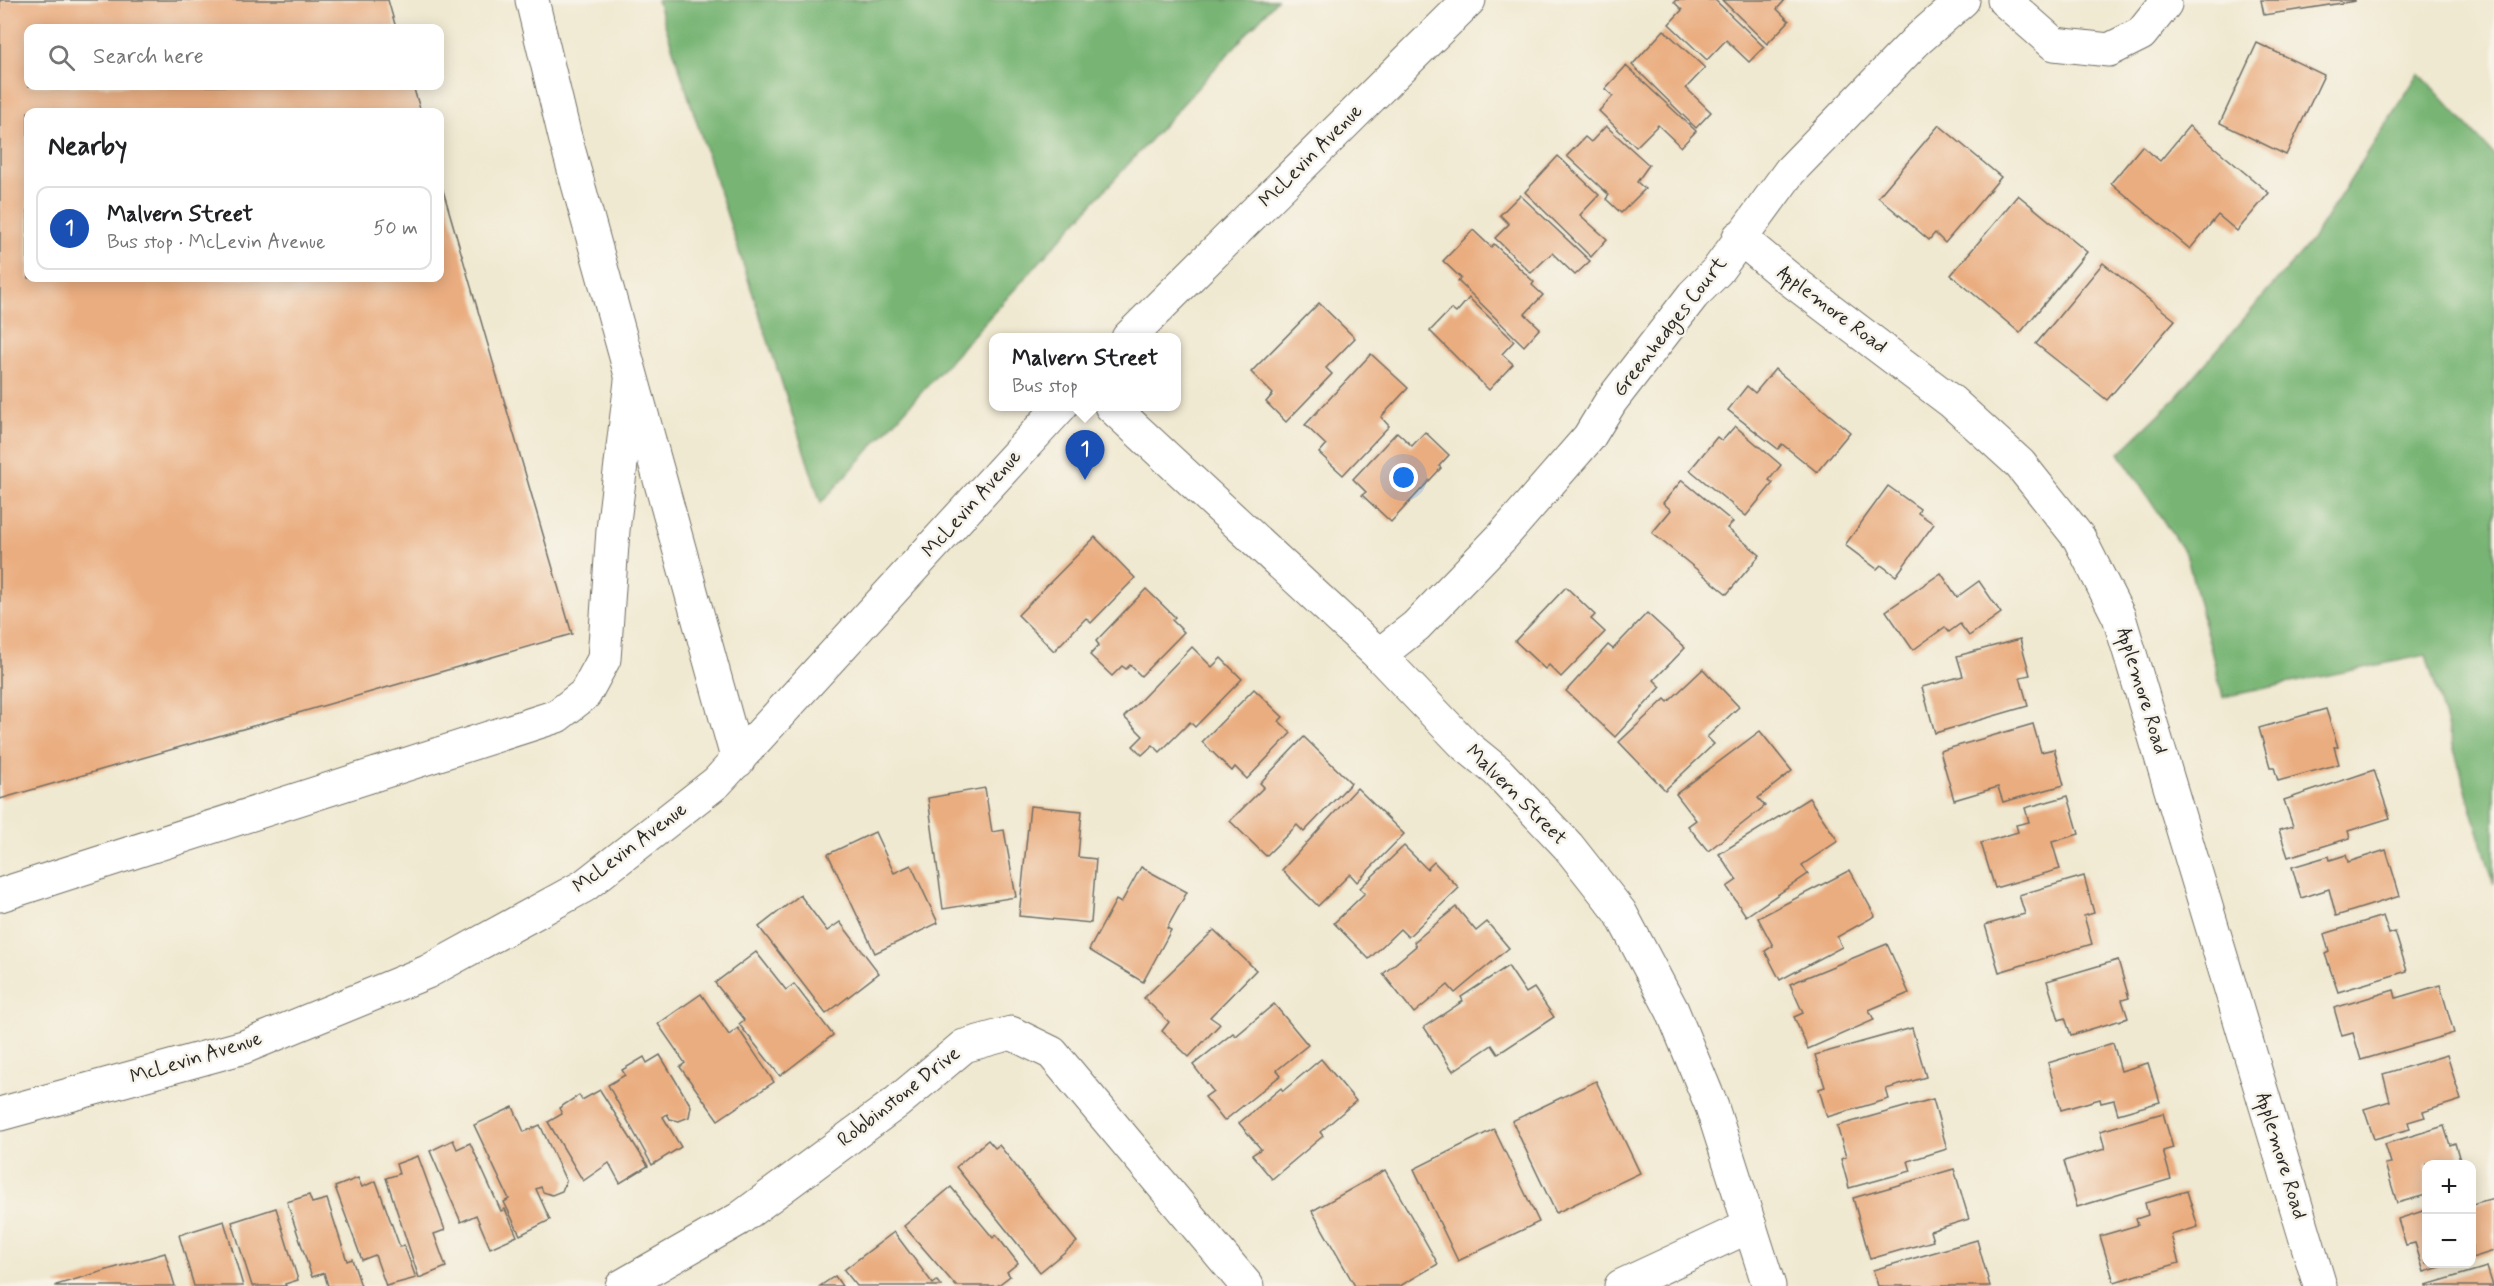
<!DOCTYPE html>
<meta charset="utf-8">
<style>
:root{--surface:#fff;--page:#f2f2f2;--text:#202124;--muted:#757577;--line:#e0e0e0;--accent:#d1495b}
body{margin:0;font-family:Mynerve,sans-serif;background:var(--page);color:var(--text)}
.controls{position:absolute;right:18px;bottom:18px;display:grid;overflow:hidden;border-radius:12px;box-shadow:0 3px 15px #0003}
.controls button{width:54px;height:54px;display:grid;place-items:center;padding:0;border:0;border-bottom:2px solid var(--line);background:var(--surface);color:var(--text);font:30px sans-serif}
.you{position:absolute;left:1404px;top:478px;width:21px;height:21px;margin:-15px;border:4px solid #fff;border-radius:50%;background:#1a73e8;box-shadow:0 0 0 9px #1a73e833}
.badge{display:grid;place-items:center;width:39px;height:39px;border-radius:50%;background:var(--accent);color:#fff;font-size:20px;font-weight:700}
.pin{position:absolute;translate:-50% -50px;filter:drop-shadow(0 2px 3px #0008)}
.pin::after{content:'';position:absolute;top:32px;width:21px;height:18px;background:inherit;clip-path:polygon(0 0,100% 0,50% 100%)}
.popup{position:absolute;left:989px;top:333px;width:192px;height:78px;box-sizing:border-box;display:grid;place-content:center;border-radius:12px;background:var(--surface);filter:drop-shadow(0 2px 4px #0005);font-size:20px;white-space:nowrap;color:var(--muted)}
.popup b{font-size:22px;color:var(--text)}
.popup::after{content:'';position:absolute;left:50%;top:100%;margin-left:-12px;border:12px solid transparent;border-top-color:var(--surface)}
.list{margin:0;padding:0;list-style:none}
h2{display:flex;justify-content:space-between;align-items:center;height:78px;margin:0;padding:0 24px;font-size:26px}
h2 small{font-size:20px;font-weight:400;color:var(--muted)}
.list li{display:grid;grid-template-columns:39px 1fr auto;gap:18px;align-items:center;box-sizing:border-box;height:84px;margin:0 12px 12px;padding:0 12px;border:2px solid var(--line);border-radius:12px}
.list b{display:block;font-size:22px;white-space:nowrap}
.list p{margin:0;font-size:20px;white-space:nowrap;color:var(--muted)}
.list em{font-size:20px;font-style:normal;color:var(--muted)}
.icon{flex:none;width:33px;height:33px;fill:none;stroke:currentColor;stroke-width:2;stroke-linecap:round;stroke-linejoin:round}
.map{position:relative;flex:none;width:2494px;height:1286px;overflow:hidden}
.search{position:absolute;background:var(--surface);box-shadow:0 3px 15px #0003;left:24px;top:24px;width:420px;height:66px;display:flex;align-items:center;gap:15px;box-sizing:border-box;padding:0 21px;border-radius:12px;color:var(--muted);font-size:22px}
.panel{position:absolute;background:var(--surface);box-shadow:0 3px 15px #0003;left:24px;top:108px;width:420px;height:174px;border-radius:12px}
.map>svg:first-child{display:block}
</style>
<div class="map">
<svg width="2494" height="1286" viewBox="0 0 2494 1286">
<rect width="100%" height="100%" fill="#f7f3e8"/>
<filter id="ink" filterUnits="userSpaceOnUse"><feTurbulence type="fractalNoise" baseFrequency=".0167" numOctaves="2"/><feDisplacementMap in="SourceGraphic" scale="12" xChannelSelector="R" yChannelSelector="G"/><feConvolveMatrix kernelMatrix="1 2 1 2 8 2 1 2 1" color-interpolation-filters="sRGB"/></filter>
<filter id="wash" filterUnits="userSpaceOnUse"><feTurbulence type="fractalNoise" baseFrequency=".008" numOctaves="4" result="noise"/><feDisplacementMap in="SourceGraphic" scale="24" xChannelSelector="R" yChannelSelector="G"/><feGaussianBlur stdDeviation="1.35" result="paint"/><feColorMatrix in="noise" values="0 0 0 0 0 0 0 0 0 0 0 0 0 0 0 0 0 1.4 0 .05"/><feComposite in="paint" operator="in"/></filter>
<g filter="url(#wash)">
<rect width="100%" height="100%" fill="#f0e9d1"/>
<g fill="#78b574" stroke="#527050" stroke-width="1.5">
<polygon points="657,0 1277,0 821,503"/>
<polygon points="2419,73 2494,155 2494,884 2426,655 2223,697 2187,557 2119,453 2172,402 2312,240"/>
</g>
<g id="blocks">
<g fill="#eaad80">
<polygon points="0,0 388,0 396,28 28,28 28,86 413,86 421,112 28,112 28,278 440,278 440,180 572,634 0,799"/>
<polygon points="1676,0 1715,0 1764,47 1749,62 1726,40 1707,60 1669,24 1682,10 1674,2"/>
<polygon points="1722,0 1785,0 1777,9 1789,21 1767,44"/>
<polygon points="2261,0 2355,0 2355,1 2264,15"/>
<polygon points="1664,30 1705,68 1686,88 1711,112 1696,128 1632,65"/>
<polygon points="2257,43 2324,75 2286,155 2220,123"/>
<polygon points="1626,66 1696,131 1681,147 1658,125 1636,147 1599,111 1613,96 1605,89"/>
<polygon points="1939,125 2001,177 1945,243 1935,233 1929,240 1878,197"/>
<polygon points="1606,126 1649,165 1637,182 1645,189 1621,213 1606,199 1609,195 1567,156 1585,137 1591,142"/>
<polygon points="2189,126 2269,193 2237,231 2218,215 2190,249 2111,183 2142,146 2160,161"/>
<polygon points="1558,156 1599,195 1580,215 1607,239 1591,257 1525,192"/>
<polygon points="1520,195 1590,261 1575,275 1552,253 1531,273 1495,238 1509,224 1500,215"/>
<polygon points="2018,195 2087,252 2020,333 1951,275"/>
<polygon points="1473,230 1491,247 1494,244 1534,282 1532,285 1543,295 1525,314 1540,328 1524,346 1458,281 1461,278 1443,261"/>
<polygon points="2103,263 2175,320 2107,400 2036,344"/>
<polygon points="1469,298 1514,341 1502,354 1513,364 1489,390 1430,331 1451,309 1456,313"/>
<polygon points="1319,303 1355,338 1326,368 1332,374 1286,422 1266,402 1273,394 1251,372"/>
<polygon points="1371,354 1408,388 1381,417 1389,426 1343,475 1319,453 1326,445 1305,425"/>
<polygon points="1775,369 1850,432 1817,472 1782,444 1778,449 1728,410 1747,386 1755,393"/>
<polygon points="1735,426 1781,465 1769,480 1773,483 1746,516 1690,470 1717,437 1722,441"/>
<polygon points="1397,432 1412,446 1425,432 1449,455 1439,466 1441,468 1391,522 1362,495 1366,492 1353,479"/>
<polygon points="1682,480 1733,522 1727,528 1760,555 1727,594 1652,533 1671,510 1663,503"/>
<polygon points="1888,486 1920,509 1918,513 1934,524 1896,576 1881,565 1877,569 1845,545"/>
<polygon points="1095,537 1135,578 1091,623 1086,618 1054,651 1018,615"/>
<polygon points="1941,573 1957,597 1979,581 2001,613 1969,636 1960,624 1949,632 1945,627 1913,650 1886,611"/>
<polygon points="1566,587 1595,615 1591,619 1605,632 1561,677 1549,665 1545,669 1515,641"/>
<polygon points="1146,589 1175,617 1172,620 1184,632 1141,676 1130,665 1126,669 1122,666 1112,676 1090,655 1099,645 1096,641"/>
<polygon points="1647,613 1685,648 1654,680 1661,687 1615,737 1566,691 1608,645 1613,649"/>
<polygon points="2020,639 2030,675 2020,677 2028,706 1935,733 1922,687 1963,676 1957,656"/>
<polygon points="1192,647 1212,667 1221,658 1242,679 1195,727 1190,722 1160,752 1153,745 1142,755 1133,746 1143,736 1124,717"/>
<polygon points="1703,669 1739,707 1707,737 1714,744 1665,790 1619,742 1665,699 1668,702"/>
<polygon points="1254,689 1283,717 1279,721 1291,733 1247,779 1235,767 1232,771 1202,742"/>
<polygon points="2326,709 2338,747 2334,747 2339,764 2278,781 2274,767 2270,767 2259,728"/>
<polygon points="2033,724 2041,752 2054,749 2064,785 2003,802 1998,787 1954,800 1940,751"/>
<polygon points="1760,731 1792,771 1758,798 1765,806 1708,851 1688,826 1696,820 1676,794"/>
<polygon points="1304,737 1351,783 1304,832 1297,825 1266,856 1230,821 1264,787 1260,783"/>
<polygon points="2374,770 2390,818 2348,831 2350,838 2288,857 2279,830 2293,826 2284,800"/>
<polygon points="985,788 992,832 1004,830 1016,897 943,909 928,798"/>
<polygon points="1357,788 1404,834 1357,882 1350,874 1318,906 1282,870"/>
<polygon points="2068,796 2079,834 2052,842 2060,869 1995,888 1981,843 2018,832 2016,825 2029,822 2025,808"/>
<polygon points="1809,798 1838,841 1802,865 1808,874 1746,916 1727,887 1737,880 1719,854"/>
<polygon points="1030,806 1082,811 1078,857 1096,859 1091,923 1019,916"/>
<polygon points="875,832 894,873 911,865 938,923 875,953 828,854"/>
<polygon points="1404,846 1427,869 1434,862 1459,888 1408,937 1400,929 1369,959 1334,923 1365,893 1360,888"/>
<polygon points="2386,850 2400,896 2336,916 2329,889 2301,898 2292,867 2329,856 2330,860 2346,855 2348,862"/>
<polygon points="1141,867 1187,892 1167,928 1171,930 1143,982 1089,950 1116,900 1121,903"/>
<polygon points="1850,870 1875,916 1837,937 1842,947 1780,980 1765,951 1773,946 1758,918"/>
<polygon points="2084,876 2094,913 2084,916 2092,944 1999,972 1985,925 2025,914 2019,895"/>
<polygon points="800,895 827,931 840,922 879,973 826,1014 759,927"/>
<polygon points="1456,907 1476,931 1487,922 1509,948 1455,993 1448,985 1414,1013 1383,974 1416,946 1414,942"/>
<polygon points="2383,916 2389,934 2395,932 2407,971 2338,992 2325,954 2329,952 2324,934"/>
<polygon points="1214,930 1256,970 1210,1017 1220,1024 1189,1057 1162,1031 1169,1022 1144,998"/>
<polygon points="1887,944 1909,993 1869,1010 1874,1020 1808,1049 1794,1017 1803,1013 1790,984"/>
<polygon points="756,952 786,990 794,984 833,1035 780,1076 739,1024 744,1020 715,983"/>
<polygon points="2118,960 2129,998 2122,1000 2128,1018 2071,1035 2065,1018 2059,1020 2047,981"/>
<polygon points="1508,966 1526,993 1534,988 1554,1017 1498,1054 1492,1045 1453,1071 1424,1027 1463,1001 1461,997"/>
<polygon points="2440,985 2454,1033 2361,1060 2353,1033 2342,1036 2334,1008 2394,990 2396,998"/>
<polygon points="701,994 729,1035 738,1028 774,1082 718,1120 680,1067 685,1063 658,1024"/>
<polygon points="1274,1004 1308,1045 1277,1070 1281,1075 1224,1121 1205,1097 1213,1091 1193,1065 1233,1033 1236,1036"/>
<polygon points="1912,1028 1926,1077 1886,1089 1889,1099 1827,1117 1819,1089 1825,1087 1815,1055"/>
<polygon points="2113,1043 2121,1071 2148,1063 2160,1102 2118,1114 2114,1100 2101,1103 2100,1099 2061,1110 2048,1063"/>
<polygon points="660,1055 691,1106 689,1117 679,1121 670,1119 667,1114 663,1117 681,1147 652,1165 608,1085 625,1075 622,1070 644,1057 647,1063"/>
<polygon points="2447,1055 2461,1100 2423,1112 2425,1117 2408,1122 2410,1129 2374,1139 2364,1109 2390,1101 2383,1074"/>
<polygon points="1321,1059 1356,1101 1320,1132 1323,1136 1272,1179 1252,1155 1261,1149 1239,1123 1281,1088 1283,1091"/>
<polygon points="1596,1081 1640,1173 1556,1213 1512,1121"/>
<polygon points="600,1090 648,1166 620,1183 609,1163 583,1181 548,1122 562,1114 559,1108 579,1095 582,1100"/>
<polygon points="1933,1099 1947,1149 1908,1161 1911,1171 1849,1188 1841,1159 1846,1157 1837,1126"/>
<polygon points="513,1107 524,1132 540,1125 566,1181 562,1191 552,1195 543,1192 541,1187 536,1189 550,1220 520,1235 504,1202 509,1199 474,1125"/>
<polygon points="2163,1113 2173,1148 2163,1151 2171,1179 2077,1207 2064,1161 2105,1149 2100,1131"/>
<polygon points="2444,1126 2450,1145 2455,1143 2461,1164 2426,1164 2426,1195 2397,1203 2385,1164 2391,1163 2385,1144"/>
<polygon points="1494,1129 1539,1222 1458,1261 1414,1169"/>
<polygon points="453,1140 457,1149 470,1143 501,1211 505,1209 517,1236 490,1248 476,1215 461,1222 430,1151"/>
<polygon points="988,1140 995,1148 999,1145 1077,1242 1040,1272 956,1167"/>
<polygon points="418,1156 445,1230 434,1234 446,1267 419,1278 386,1178 399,1174 396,1164"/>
<polygon points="1954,1169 1969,1219 1930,1231 1933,1241 1870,1259 1853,1198"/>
<polygon points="1385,1170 1438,1264 1400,1286 1355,1286 1312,1211"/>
<polygon points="358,1178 362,1187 376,1181 400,1247 404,1245 416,1278 386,1286 375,1255 362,1260 335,1187"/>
<polygon points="951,1187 993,1238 996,1235 1018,1263 1007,1272 1010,1276 997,1286 956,1286 904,1226"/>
<polygon points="2187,1191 2198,1227 2171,1235 2179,1263 2114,1282 2100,1236 2138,1225 2136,1219 2148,1215 2145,1203"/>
<polygon points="309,1195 312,1203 327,1199 347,1261 352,1259 361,1286 328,1286 324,1273 312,1277 287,1202"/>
<polygon points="2494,1198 2494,1251 2472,1258 2472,1204"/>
<polygon points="276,1208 298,1280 285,1284 286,1286 252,1286 232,1222"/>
<polygon points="2426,1210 2426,1264 2450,1264 2424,1272 2415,1243 2406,1245 2398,1219"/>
<polygon points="224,1221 243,1286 194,1286 179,1235"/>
<polygon points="894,1232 933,1284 937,1281 941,1286 857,1286 844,1270"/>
<polygon points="1977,1240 1990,1286 1878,1286 1873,1270"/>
<polygon points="165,1253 175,1286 56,1286 56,1285"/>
<polygon points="2487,1267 2493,1286 2426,1286 2426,1285"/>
<polygon points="835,1276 842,1286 820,1286"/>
</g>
</g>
</g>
<g filter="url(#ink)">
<use href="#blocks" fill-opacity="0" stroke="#706e65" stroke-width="1.5"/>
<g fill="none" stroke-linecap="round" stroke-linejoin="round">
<g stroke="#706e65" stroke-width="35">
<g id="minor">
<polyline points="532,0 565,137 738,761"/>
<polyline points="2004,0 2054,44 2109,50 2141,34 2165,4 2164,0"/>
<polyline points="1739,237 1787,277 1952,402 2020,464 2079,538 2119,617 2320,1286"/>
<polyline points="1128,338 1469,0"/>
<polyline points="1111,406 1379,655 1465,745 1497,771 1568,846 1620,912 1672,1010 1712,1107 1769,1286"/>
<polyline points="1379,655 1416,626 1502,537 1589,437 1611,401 1693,295 1717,271 1790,171 1916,41 1963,0"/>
<polyline points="0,895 557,716 585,694 604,659 613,530 631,381"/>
<polyline points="0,1114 244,1047 427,972 584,886 717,782 1061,406"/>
<polyline points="622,1286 739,1219 896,1103 964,1046 1011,1033 1052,1053 1247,1286"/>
<polyline points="1621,1286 1750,1226"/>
</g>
</g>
<use href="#minor" stroke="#fff" stroke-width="33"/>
</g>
</g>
<g text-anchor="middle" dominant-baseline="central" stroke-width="5" stroke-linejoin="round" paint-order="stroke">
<g font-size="20" fill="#2b2b2b" stroke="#f7f3e8">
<text transform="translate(1311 156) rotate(-45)">McLevin Avenue</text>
<text transform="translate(1832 310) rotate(37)">Applemore Road</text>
<text transform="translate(1670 327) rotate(-52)">Greenhedges Court</text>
<text transform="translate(972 504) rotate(-48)">McLevin Avenue</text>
<text transform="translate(2142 691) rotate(73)">Applemore Road</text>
<text transform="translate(1516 795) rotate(45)">Malvern Street</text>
<text transform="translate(630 848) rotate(-37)">McLevin Avenue</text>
<text transform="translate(196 1058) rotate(-17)">McLevin Avenue</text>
<text transform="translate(899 1097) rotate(-38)">Robbinstone Drive</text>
<text transform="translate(2281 1156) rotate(73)">Applemore Road</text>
</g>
</g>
</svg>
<div class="controls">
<button>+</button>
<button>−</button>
</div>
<div class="you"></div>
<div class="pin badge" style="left:1085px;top:480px;background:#1a4fb4">1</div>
<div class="popup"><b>Malvern Street</b>Bus stop</div>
<div class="search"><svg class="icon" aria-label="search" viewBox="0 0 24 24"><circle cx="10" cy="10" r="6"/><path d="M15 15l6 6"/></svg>Search here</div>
<section class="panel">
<h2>Nearby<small></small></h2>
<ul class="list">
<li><span class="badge" style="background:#1a4fb4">1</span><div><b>Malvern Street</b><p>Bus stop · McLevin Avenue</p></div><em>50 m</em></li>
</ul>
</section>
</div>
